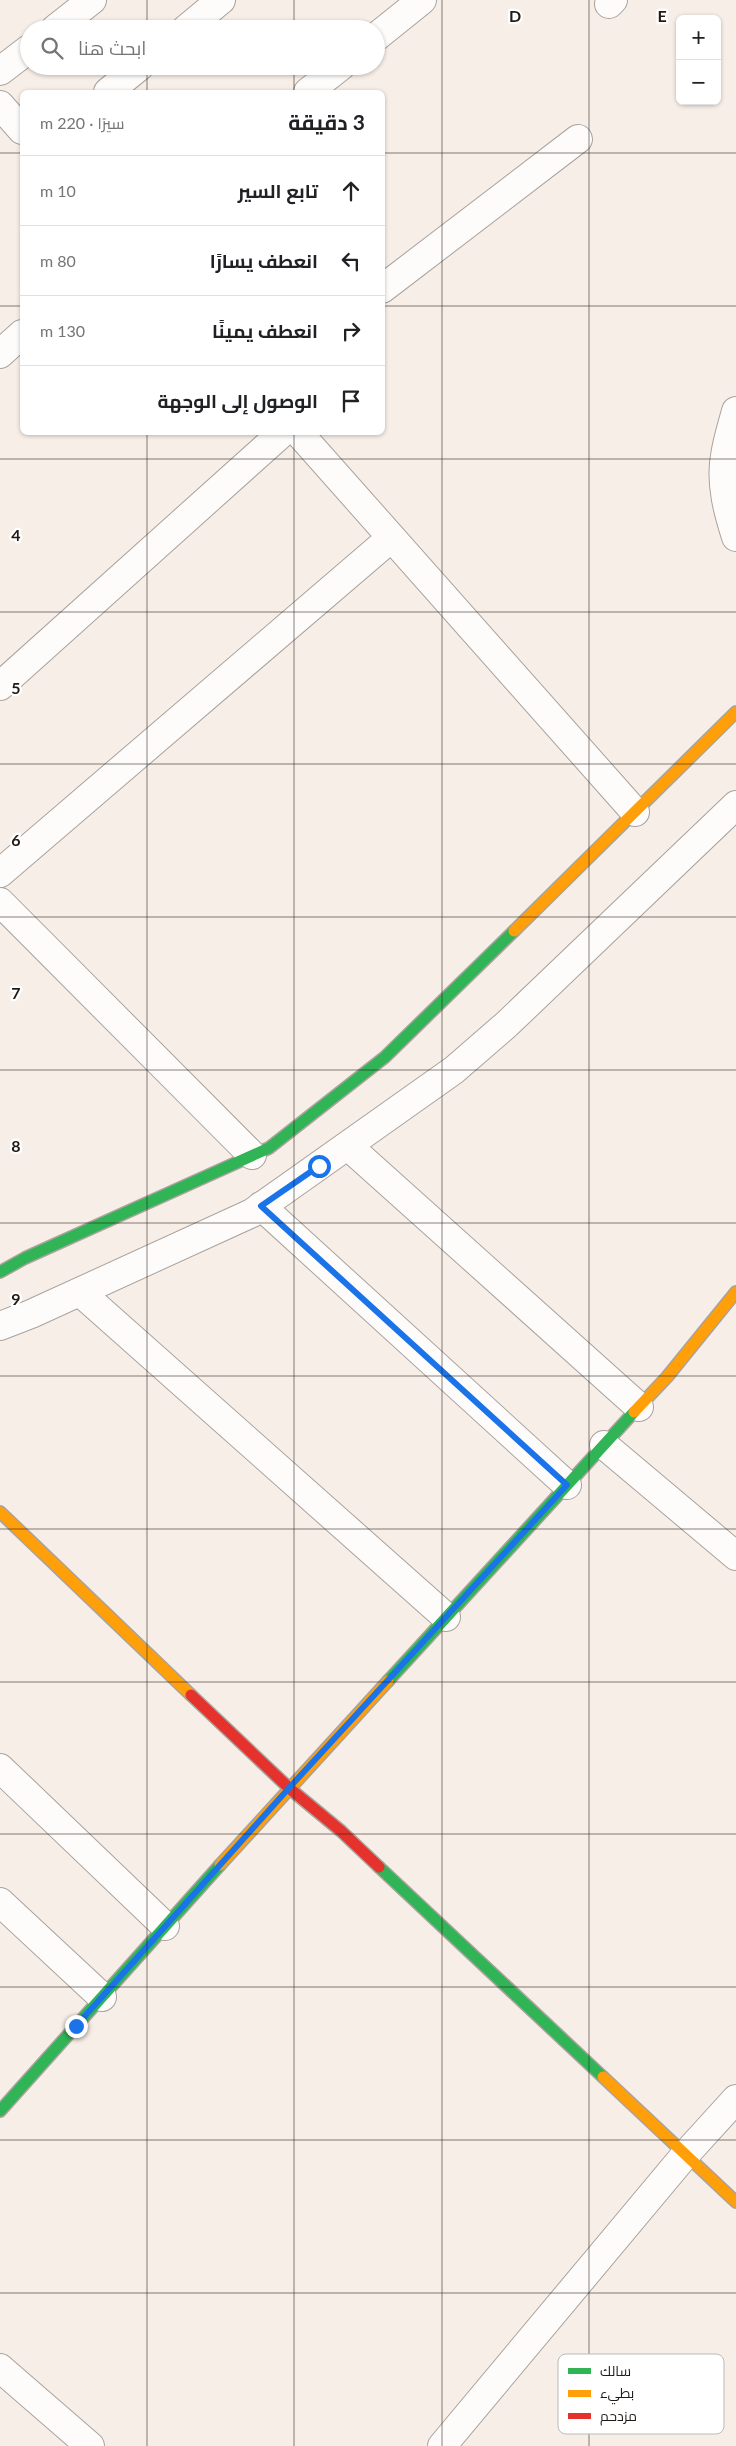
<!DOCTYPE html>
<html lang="ar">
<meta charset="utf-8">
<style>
:root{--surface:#fff;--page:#f2f2f2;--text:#202124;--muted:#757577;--line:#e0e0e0}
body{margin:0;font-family:Lato,Cairo,sans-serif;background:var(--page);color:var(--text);direction:rtl}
.controls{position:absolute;right:15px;top:15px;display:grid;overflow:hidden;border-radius:8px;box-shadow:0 1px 4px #0004}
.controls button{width:45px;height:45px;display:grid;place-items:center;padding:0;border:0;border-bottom:1px solid var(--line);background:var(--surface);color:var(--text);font:25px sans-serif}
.stop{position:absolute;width:15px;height:15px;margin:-11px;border:4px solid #1a73e8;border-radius:50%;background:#fff}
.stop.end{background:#1a73e8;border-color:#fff;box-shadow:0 1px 5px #0008}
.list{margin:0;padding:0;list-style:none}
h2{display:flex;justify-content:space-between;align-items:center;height:65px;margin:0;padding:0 20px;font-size:21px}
h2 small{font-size:16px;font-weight:400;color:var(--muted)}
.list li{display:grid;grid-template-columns:32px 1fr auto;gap:15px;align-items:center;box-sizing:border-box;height:70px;padding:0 20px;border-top:1px solid var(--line)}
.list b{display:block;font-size:19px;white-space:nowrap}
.list em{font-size:16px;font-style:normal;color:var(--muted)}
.icon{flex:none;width:28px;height:28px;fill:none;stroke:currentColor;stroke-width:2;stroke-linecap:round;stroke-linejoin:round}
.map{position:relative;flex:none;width:736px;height:2446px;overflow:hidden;direction:ltr}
.search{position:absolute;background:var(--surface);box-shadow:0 1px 4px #0004;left:20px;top:20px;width:365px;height:55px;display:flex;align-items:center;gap:12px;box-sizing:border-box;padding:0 18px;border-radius:28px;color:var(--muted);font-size:19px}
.panel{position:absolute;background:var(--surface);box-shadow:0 1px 4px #0004;left:20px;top:90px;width:365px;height:345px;border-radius:8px;direction:rtl}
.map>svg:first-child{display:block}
</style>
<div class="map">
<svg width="736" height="2446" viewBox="0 0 736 2446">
<rect width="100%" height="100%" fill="#f7eee7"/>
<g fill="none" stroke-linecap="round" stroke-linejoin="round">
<g stroke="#a9a29d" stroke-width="30">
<g id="street">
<polyline points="609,4 613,0"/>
<polyline points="55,29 92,0"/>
<polyline points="186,29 221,0"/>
<polyline points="376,37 422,0"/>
<polyline points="0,71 29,49"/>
<polyline points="108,92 140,66"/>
<polyline points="308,92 341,66"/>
<polyline points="0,105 22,130"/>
<polyline points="382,289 578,139"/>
<polyline points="0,354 22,334"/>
<path d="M736 411C732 426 727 441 725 456 720 483 728 512 736 537"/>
<polyline points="298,432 635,812"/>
<polyline points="0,686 283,432"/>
<polyline points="0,873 391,538"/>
<polyline points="0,902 252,1155"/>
<polyline points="348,1146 639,1407"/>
<polyline points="261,1206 567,1485"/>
<polyline points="80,1292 446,1617"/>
<polyline points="0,1326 31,1314 252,1213 454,1070 507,1024 736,805"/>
<polyline points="604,1445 736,1556"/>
<polyline points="0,1768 165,1926"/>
<polyline points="0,1902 102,1997"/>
<polyline points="0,2368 90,2446"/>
<polyline points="442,2446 685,2155 736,2099"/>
</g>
</g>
<g stroke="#a9a29d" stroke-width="14">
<g id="fast">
<polyline points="0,1272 25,1258 269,1148 385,1057 514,931"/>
<polyline points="388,1681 634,1412"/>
<polyline points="379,1867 603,2077"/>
<polyline points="0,2111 220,1865"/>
</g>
</g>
<g stroke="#a9a29d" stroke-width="14">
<g id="slow">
<polyline points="514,931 736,712"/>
<polyline points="634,1412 667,1377 736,1292"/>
<polyline points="0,1512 191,1695"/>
<polyline points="220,1865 388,1681"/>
<polyline points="603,2077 736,2202"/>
</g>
</g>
<g stroke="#a9a29d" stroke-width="14">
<polyline id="jam" points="191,1695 289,1788 341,1831 379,1867"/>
</g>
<use href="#street" stroke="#fefcfb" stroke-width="28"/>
<use href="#fast" stroke="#30b455" stroke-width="11"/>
<use href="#slow" stroke="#ff9f0a" stroke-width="11"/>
<use href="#jam" stroke="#e5322d" stroke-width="11"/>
</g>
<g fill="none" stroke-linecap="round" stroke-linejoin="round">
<polyline stroke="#1a73e8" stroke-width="6" points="76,2026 289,1788 567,1485 261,1206 319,1166"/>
</g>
<path fill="none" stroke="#211b17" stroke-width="1" stroke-opacity="0.55" d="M147 0V29M294 0V29M442 0V2446M589 0V2446M147 66V92M294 66V92M0 153H22M382 153H736M0 306H22M382 306H736M147 432V2446M294 432V2446M0 459H736M0 612H736M0 764H736M0 917H736M0 1070H736M0 1223H736M0 1376H736M0 1529H736M0 1682H736M0 1834H736M0 1987H736M0 2140H736M0 2293H736"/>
<rect x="558" y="2354" width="166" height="80" rx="8" fill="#fff" stroke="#bcbbb9" stroke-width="1"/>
<rect x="568" y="2368" width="23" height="6" fill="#30b455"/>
<rect x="568" y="2390" width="23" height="7" fill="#ff9f0a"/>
<rect x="568" y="2413" width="23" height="6" fill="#e5322d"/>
<g font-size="14" fill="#211b17">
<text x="600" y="2376">سالك</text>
<text x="600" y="2398">بطيء</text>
<text x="600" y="2421">مزدحم</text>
</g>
<g font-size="16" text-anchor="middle" font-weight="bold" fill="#211b17" stroke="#fff" stroke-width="4.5" stroke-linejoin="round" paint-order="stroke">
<text x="515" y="22">D</text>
<text x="662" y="22">E</text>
<text x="16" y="541">4</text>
<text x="16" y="694">5</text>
<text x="16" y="846">6</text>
<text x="16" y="999">7</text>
<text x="16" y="1152">8</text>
<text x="16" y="1305">9</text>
</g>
</svg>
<div class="controls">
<button>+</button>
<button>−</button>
</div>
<div class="stop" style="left:319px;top:1166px"></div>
<div class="stop end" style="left:76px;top:2026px"></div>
<div class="search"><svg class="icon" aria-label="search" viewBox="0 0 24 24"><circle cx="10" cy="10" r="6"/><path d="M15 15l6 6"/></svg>ابحث هنا</div>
<section class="panel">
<h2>3 دقيقة<small>سيرًا · 220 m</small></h2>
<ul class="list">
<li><svg class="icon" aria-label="ahead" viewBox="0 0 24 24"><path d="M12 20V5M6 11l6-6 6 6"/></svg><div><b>تابع السير</b></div><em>10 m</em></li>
<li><svg class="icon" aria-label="left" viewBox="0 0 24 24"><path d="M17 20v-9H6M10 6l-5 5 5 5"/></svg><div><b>انعطف يسارًا</b></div><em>80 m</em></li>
<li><svg class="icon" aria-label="right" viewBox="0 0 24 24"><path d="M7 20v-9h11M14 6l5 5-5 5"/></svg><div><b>انعطف يمينًا</b></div><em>130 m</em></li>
<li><svg class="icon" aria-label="arrive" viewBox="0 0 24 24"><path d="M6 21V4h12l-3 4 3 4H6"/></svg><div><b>الوصول إلى الوجهة</b></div></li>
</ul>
</section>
</div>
